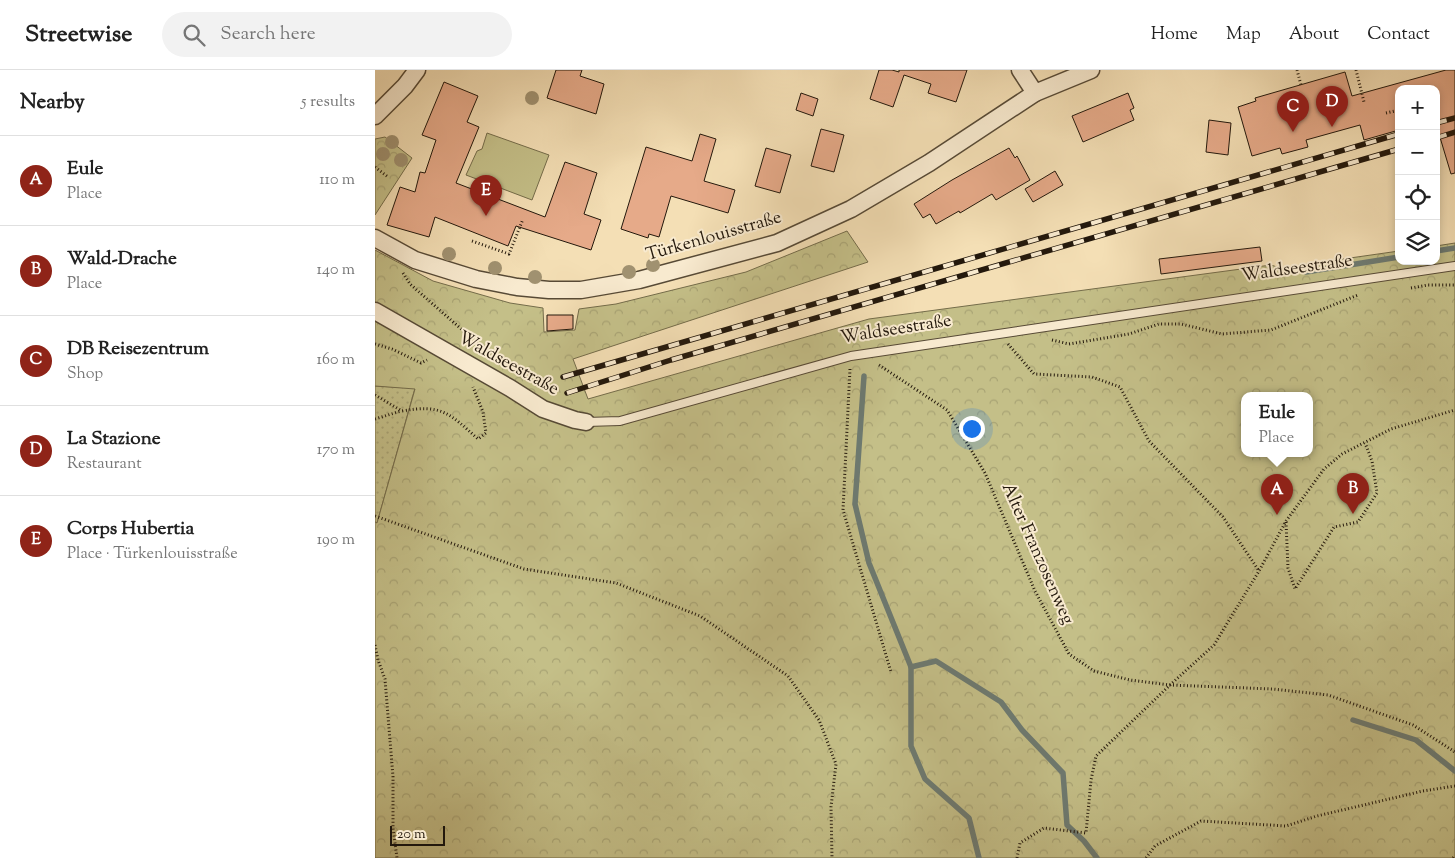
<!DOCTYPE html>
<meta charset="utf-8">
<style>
:root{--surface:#fff;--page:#f2f2f2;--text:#222;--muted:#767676;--line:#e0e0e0;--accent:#8f2418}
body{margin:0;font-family:"Sorts Mill Goudy",serif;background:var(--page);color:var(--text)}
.controls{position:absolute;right:15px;top:15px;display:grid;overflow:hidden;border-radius:10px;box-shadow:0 2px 8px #0003}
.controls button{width:45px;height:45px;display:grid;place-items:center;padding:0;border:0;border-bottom:1px solid var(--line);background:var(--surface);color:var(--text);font:25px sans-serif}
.scale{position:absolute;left:15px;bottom:12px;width:55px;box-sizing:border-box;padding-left:5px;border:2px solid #23180c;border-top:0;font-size:14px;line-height:18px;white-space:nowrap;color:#23180c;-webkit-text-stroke:4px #f8eacf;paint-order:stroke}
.you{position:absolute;left:596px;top:358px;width:18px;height:18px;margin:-12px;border:4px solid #fff;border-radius:50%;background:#1a73e8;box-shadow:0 0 0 8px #1a73e833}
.badge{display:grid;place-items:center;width:32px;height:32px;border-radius:50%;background:var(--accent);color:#fff;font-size:16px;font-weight:700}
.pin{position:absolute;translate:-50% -41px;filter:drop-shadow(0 1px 2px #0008)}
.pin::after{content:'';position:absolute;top:26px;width:18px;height:15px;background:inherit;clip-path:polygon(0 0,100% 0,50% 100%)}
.popup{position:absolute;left:866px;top:322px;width:72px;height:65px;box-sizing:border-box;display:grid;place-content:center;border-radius:10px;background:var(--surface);filter:drop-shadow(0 1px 4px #0005);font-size:16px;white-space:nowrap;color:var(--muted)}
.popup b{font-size:19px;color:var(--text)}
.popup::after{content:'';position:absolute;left:50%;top:100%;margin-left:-10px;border:10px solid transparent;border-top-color:var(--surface)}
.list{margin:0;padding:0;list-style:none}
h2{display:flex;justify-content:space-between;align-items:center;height:65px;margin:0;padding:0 20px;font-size:21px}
h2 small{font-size:16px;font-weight:400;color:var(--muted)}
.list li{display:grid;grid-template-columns:32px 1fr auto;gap:15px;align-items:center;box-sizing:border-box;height:90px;padding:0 20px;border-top:1px solid var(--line)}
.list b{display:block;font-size:19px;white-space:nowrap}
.list p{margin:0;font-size:16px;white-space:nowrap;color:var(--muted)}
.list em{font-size:16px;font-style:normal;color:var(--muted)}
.icon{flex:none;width:28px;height:28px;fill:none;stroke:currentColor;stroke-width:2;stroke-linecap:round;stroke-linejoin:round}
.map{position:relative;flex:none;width:1080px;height:788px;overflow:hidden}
header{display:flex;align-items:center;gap:30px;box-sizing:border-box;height:70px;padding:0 25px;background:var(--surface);border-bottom:1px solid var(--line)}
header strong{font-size:24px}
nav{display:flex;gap:28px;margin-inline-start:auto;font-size:18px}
.search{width:350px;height:45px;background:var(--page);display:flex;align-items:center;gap:12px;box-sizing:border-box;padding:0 18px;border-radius:28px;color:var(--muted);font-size:19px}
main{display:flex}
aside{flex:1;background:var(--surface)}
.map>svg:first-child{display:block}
</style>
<header>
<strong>Streetwise</strong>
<div class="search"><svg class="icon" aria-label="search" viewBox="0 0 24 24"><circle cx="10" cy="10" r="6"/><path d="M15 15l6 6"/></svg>Search here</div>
<nav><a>Home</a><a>Map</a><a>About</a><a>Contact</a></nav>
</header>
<main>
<aside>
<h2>Nearby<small>5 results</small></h2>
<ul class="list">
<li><span class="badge">A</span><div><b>Eule</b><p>Place</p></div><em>110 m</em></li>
<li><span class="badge">B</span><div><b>Wald-Drache</b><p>Place</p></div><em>140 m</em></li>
<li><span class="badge">C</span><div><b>DB Reisezentrum</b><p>Shop</p></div><em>160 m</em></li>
<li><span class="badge">D</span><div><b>La Stazione</b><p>Restaurant</p></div><em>170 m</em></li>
<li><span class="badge">E</span><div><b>Corps Hubertia</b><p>Place · Türkenlouisstraße</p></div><em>190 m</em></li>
</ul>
</aside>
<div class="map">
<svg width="1080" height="788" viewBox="0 0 1080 788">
<defs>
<pattern id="grass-dots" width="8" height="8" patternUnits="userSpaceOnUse" patternTransform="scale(1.25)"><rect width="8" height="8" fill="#c4bf88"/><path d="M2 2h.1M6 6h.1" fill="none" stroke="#a8a374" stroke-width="1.8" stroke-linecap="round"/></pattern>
<pattern id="forest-crowns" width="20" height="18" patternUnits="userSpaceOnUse" patternTransform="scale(1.25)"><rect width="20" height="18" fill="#c4bf88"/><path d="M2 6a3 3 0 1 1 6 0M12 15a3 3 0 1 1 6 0" fill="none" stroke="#a8a374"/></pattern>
</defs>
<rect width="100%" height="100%" fill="#f4dfb5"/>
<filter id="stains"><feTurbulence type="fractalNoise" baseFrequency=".004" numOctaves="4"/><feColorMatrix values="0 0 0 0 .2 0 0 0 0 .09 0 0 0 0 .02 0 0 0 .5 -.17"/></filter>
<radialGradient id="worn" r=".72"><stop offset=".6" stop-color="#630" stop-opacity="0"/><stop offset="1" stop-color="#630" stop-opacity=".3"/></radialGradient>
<polygon fill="url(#grass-dots)" stroke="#746c4a" points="0,316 40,318 2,453 0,452"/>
<g fill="url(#forest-crowns)" stroke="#746c4a" fill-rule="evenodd">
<polygon points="10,67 37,88 0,145 0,69"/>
<path d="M472 161 493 192 198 289 213 329 494 249 896 195 905 198 1024 181V191H1061V176L1080 173V788H0V452L2 453 40 319 0 316V180L58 211 135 233 168 238 169 262 200 260 204 239 241 234 371 202ZM870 326H934V384H870Z"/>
</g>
<polygon fill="#c4bf88" stroke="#746c4a" points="112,63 174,85 157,130 91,105 102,81 107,79"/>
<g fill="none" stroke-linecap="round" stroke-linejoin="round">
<g stroke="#6d7a71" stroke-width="5.5">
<polyline points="1061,181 1080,178"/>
<polyline points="931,202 1024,187"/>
<polyline points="489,306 480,434 494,493 536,597 536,676 550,709 594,748 604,788"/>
<polyline points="536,597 561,591 626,632 647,660 688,703 692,755 709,771 722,788"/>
<polyline points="978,650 1041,670 1080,701"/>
</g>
</g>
<g fill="#e6aa89" stroke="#23180c">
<polygon points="181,0 207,0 205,6 229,14 221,44 172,28"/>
<polygon points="504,0 517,0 524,2 524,0 592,0 581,32 553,23 556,14 529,5 518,37 495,29"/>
<polygon points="1071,0 1080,0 1080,103 1076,104 1061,54 1061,19 1024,19 1024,60 989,70 985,55 931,70 933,77 907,84 905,78 877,86 863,37 881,31 880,28 970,2 977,26"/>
<polygon points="69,12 103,26 92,52 104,57 81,113 170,147 190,92 222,103 209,144 226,150 216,180 141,156 133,176 60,147 54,167 12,155 25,117 40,122 45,102 50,103 61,70 47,65"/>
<polygon points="426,23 443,29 438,46 421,40"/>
<polygon points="753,23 759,38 755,40 759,50 708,72 697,46"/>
<polygon points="834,50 856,53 853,85 831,82"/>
<polygon points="446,59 469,65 459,102 436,96"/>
<polygon points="325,64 341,69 329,111 360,120 353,143 296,126 284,167 274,164 273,168 246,159 271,77 317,91"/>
<polygon points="391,78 416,85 405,123 380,116"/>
<polygon points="634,78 640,88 642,86 655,110 621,130 617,124 585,143 584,141 561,154 555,144 548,148 539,134 577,110"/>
<polygon points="680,101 688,115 658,132 650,119"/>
<polygon points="885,177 887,191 786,204 784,189"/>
<polygon points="172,245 198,245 198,259 172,261"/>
</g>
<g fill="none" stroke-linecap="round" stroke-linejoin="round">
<g stroke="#574a36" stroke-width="10">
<polyline id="service" points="211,352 245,351 476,286 1080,196"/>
</g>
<g stroke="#574a36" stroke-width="19">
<g id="minor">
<polyline points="645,0 660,23"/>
<polyline points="0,46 30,16 42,0"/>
<polyline points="0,168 40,190 101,209 142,217 174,220 206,220 264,210 402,173 476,139 554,93 660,23 716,0"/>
<polyline points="0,241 135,318 168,339 200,350 211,352"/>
</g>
</g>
<g stroke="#23180c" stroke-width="3" stroke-dasharray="1 2.5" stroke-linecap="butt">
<polyline points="922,0 926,15"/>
<polyline points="981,0 989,32"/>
<polyline points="1011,43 1024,40"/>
<polyline points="0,97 13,107"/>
<polyline points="97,171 134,184 148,149"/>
<polyline points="28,203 35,214 118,287"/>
<polyline points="1036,218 1053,215 1080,215"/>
<polyline points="677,270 694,274 754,264 784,254 806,254 847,264 896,260 983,225"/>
<polyline points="0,274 17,279 46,293 52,290"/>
<polyline points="633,274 659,304 717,307 745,317 774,371 848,447 884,501"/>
<polyline points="504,295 572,340 610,403 660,521 694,584 719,601 755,610 795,615 898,619 953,625 1038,655 1080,682"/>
<polyline points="475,299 468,440 516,602"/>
<path d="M0 325 27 341C67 334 74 343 103 369L111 363 108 342 98 317"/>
<polyline points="0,349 26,341"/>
<polyline points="0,446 149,499 241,513 325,546 413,606 444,650 461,694 456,737 457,788"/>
<polyline points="911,452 913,498 920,519 959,457 983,452 1002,423 997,391 990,373"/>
<polyline points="0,575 3,590 10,609 18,707 18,758 22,788"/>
<polyline points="642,788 645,773 669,758 711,763 716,710 721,686 795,615 839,575 884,501 911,451 949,399 967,384 1016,359 1080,340"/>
<polyline points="771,788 780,776 826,751 911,756 942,746 1048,721 1080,716"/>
<polyline points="1078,788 1080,786"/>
</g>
<use href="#service" stroke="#f8eacf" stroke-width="8"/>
<use href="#minor" stroke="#f8eacf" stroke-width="16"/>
<g stroke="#23180c" stroke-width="5.5">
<g id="rail">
<polyline points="1061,53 1080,48"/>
<polyline points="1061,68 1080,62"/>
<polyline points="188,307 1024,64"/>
<polyline points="192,323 296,290 1024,79"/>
</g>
</g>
<use href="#rail" stroke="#f8eacf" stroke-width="4" stroke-dasharray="11" stroke-linecap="butt"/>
</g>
<g fill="#a09170">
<circle cx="157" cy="28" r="7"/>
<circle cx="17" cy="72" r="7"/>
<circle cx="8" cy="84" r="7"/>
<circle cx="26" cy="90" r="7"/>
<circle cx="74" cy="184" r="7"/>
<circle cx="278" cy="195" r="7"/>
<circle cx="120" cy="198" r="7"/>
<circle cx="254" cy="202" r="7"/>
<circle cx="160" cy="207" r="7"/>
</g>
<g text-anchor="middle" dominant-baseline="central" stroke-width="4" stroke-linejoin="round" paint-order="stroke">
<g font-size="18" fill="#23180c" stroke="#f8eacf">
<text transform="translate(339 167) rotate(-16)">Türkenlouisstraße</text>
<text transform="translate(922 199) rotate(-8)">Waldseestraße</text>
<text transform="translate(521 260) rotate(-9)">Waldseestraße</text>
<text transform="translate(133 294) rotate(29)">Waldseestraße</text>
<text transform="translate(662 484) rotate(66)">Alter Franzosenweg</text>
</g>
</g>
<rect width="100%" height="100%" filter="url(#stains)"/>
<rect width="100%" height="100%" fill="url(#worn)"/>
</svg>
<div class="controls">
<button>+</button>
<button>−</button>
<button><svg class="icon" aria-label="locate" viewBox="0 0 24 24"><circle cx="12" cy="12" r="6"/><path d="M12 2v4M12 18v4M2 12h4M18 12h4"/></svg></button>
<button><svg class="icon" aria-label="layers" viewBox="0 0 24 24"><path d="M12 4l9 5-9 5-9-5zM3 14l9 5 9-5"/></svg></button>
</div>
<div class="scale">20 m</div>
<div class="you"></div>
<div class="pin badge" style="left:902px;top:445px">A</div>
<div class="popup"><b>Eule</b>Place</div>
<div class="pin badge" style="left:978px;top:444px">B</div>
<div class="pin badge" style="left:918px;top:62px">C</div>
<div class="pin badge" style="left:957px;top:57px">D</div>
<div class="pin badge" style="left:111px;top:146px">E</div>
</div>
</main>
